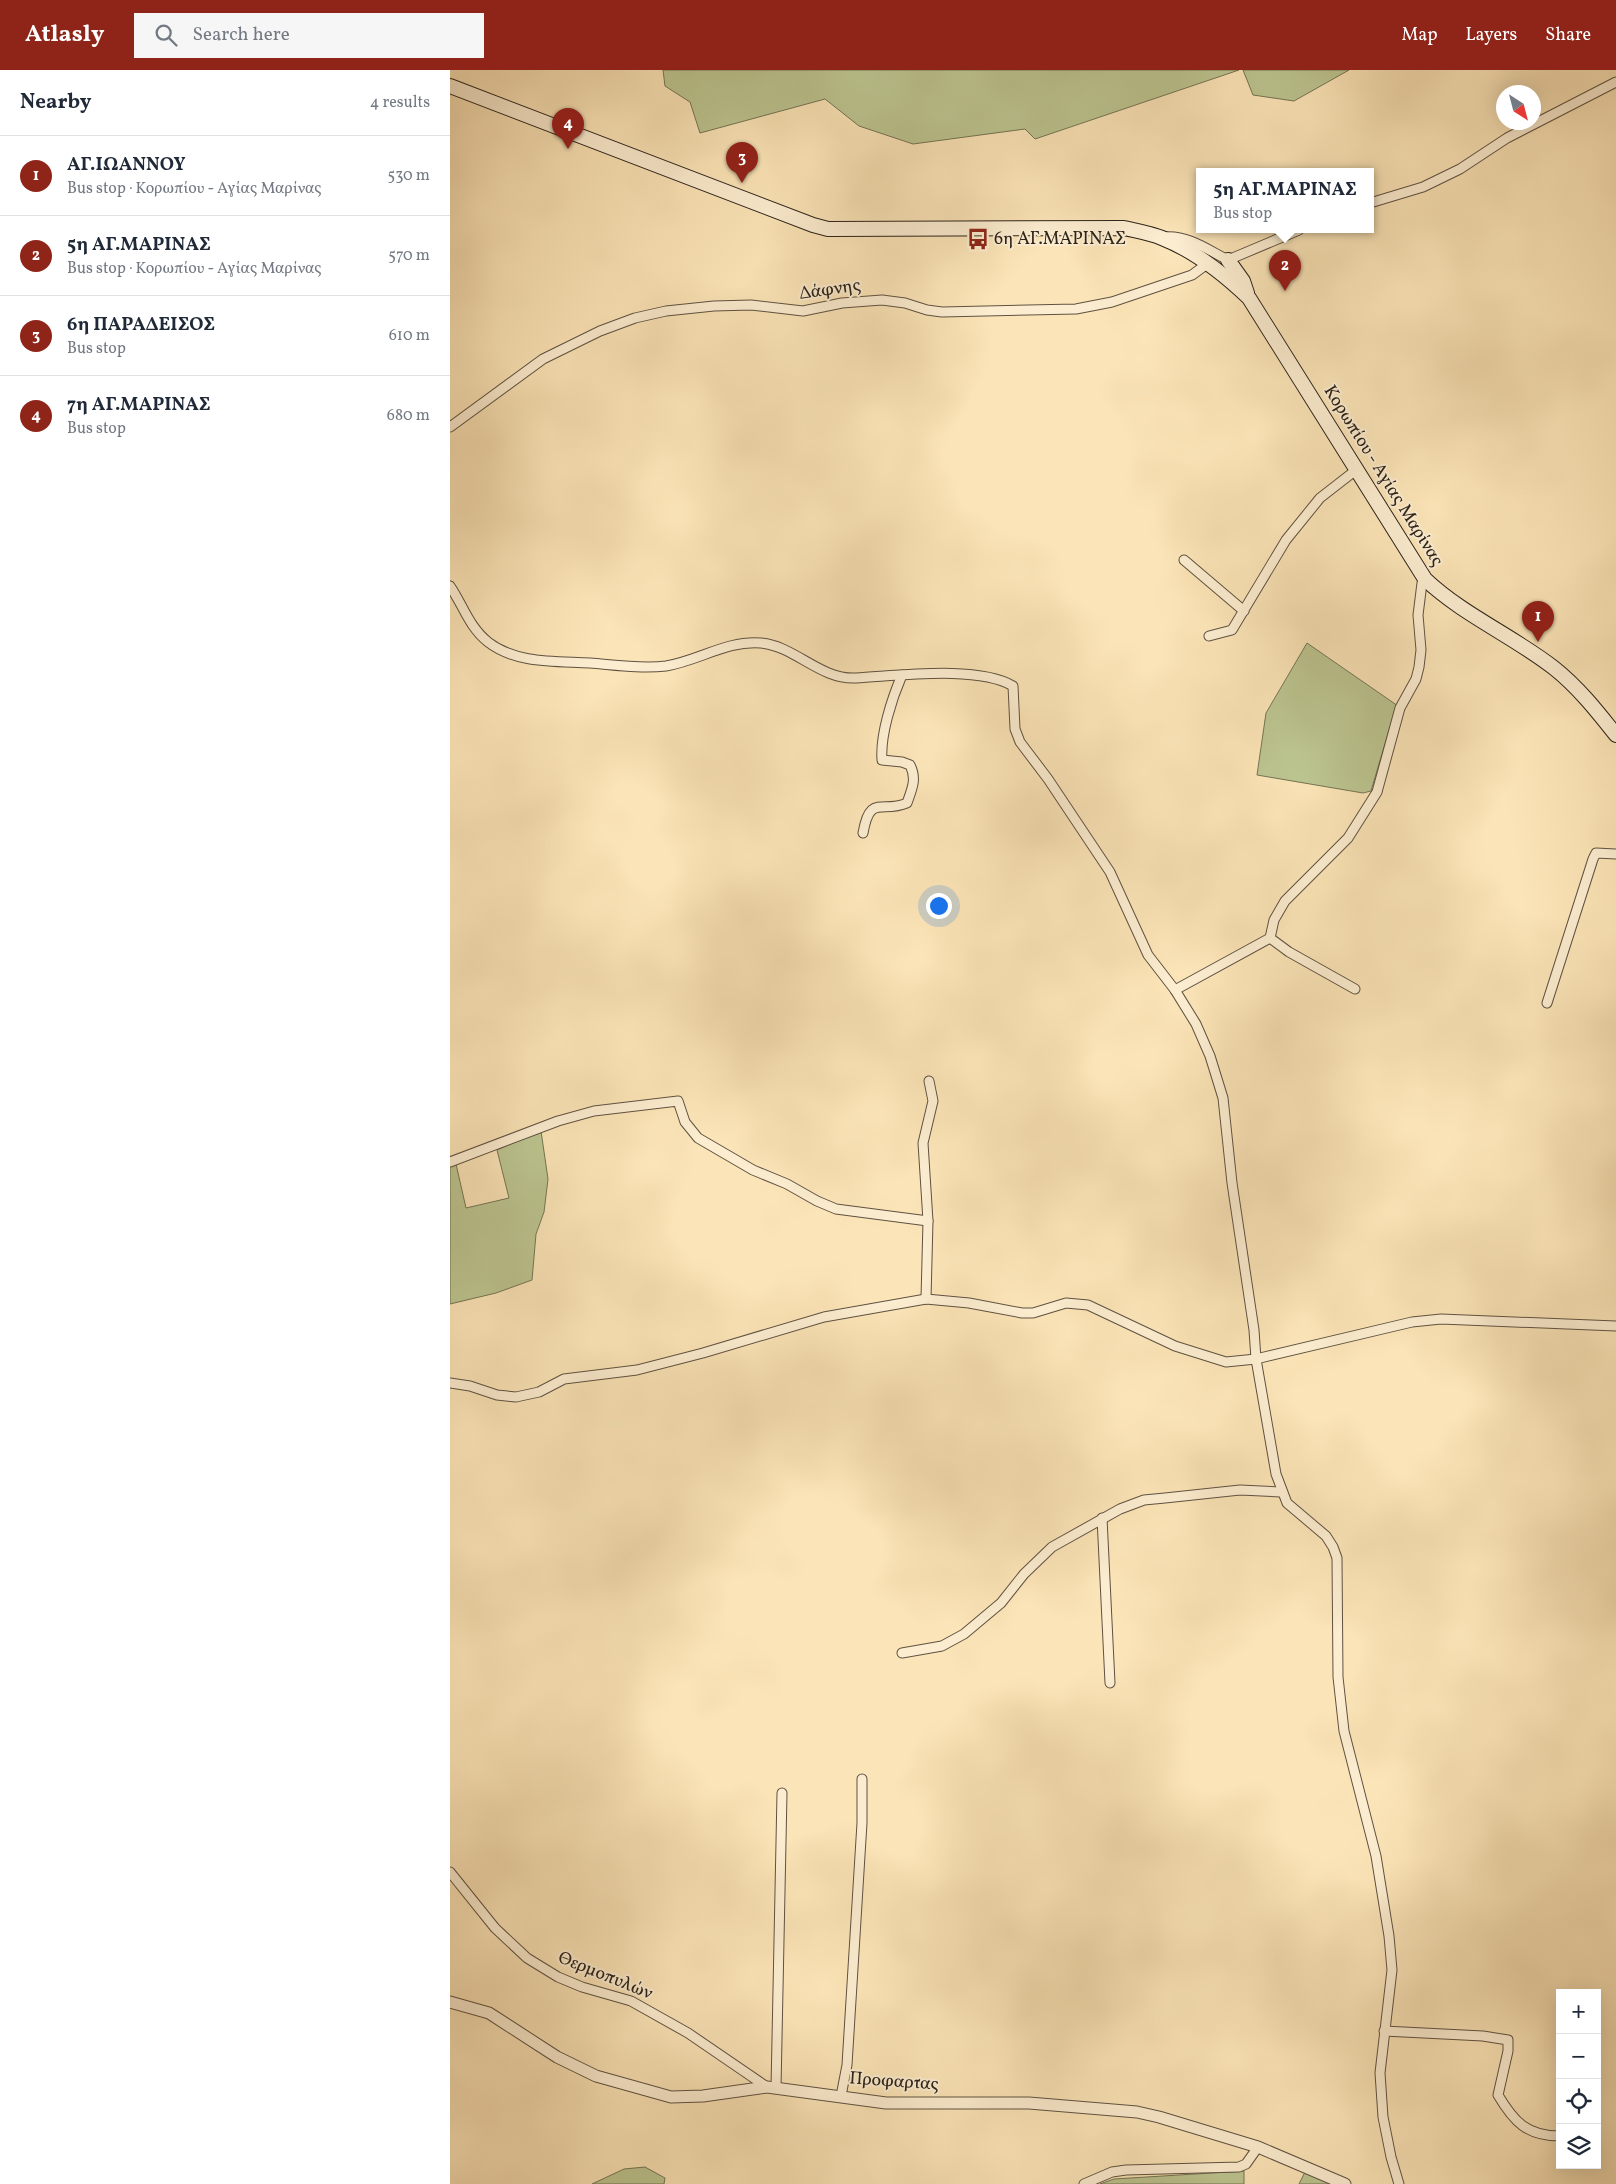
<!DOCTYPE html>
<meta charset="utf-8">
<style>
:root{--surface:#fff;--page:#f6f6f7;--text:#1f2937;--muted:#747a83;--line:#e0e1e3;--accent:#8f2418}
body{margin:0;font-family:Vollkorn,serif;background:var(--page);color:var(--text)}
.controls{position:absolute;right:15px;bottom:15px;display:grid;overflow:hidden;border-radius:0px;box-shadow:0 5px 20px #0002}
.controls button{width:45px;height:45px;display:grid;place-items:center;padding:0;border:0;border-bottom:1px solid var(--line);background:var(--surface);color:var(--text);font:25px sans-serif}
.compass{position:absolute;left:1046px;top:15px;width:45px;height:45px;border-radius:50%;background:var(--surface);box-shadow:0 5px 20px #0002;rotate:144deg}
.you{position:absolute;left:488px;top:835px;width:18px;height:18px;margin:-12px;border:4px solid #fff;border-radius:50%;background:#1a73e8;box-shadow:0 0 0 8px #1a73e833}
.badge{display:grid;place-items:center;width:32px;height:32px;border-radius:50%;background:var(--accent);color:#fff;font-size:16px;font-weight:700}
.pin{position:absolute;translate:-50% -41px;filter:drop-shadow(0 1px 2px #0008)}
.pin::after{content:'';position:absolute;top:26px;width:18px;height:15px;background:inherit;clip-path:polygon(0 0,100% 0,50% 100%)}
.popup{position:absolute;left:746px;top:98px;width:178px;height:65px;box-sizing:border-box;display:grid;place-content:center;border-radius:0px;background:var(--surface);filter:drop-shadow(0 1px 4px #0005);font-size:16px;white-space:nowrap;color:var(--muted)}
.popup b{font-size:19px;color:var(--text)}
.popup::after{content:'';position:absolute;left:50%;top:100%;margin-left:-10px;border:10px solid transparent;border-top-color:var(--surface)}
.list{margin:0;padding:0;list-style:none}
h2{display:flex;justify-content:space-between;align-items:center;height:65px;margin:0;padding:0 20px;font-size:21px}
h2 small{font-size:16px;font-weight:400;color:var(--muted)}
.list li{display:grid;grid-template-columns:32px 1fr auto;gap:15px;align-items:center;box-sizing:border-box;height:80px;padding:0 20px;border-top:1px solid var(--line)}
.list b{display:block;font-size:19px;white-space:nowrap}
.list p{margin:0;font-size:16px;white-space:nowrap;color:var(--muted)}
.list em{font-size:16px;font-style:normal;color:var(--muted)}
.icon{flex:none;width:28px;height:28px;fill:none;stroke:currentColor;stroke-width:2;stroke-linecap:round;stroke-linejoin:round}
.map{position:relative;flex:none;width:1166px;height:2114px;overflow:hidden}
header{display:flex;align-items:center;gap:30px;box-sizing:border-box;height:70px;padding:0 25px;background:var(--accent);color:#fff}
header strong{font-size:24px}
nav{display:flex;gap:28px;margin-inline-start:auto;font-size:18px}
.search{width:350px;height:45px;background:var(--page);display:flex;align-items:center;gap:12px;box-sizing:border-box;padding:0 18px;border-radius:0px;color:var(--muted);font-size:19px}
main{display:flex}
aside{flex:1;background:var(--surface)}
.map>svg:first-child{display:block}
</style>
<header>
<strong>Atlasly</strong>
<div class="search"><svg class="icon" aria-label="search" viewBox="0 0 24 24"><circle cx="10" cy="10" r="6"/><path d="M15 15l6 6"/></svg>Search here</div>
<nav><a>Map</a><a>Layers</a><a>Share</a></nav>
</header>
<main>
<aside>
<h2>Nearby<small>4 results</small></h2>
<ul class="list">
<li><span class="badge">1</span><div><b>ΑΓ.ΙΩΑΝΝΟΥ</b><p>Bus stop · Κορωπίου - Αγίας Μαρίνας</p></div><em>530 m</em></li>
<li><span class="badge">2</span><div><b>5η ΑΓ.ΜΑΡΙΝΑΣ</b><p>Bus stop · Κορωπίου - Αγίας Μαρίνας</p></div><em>570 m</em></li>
<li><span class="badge">3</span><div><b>6η ΠΑΡΑΔΕΙΣΟΣ</b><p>Bus stop</p></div><em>610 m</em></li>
<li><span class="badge">4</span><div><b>7η ΑΓ.ΜΑΡΙΝΑΣ</b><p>Bus stop</p></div><em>680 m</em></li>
</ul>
</aside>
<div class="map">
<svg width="1166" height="2114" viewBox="0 0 1166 2114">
<rect width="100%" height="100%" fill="#fbe4b7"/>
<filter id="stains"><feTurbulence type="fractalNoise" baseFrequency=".004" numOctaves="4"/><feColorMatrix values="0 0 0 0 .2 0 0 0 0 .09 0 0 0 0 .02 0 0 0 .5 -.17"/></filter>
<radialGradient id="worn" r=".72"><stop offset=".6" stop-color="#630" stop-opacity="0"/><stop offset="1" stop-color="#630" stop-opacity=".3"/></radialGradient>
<g fill="#bcc590" stroke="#747455">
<polygon points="213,0 789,0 585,69 575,59 463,74 409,56 375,29 250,63 240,32 215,16"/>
<polygon points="793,0 899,0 844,31 803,25"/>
<polygon points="857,573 948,636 942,650 921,721 913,723 807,705 816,643"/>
<polygon points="91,1061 98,1109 94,1142 86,1164 82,1210 46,1223 0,1234 0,1096 6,1094 16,1138 59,1128 47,1080"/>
<polygon points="195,2097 215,2108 214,2114 142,2114 174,2099"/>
<polygon points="856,2100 886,2114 849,2114"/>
<polygon points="794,2101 794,2114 650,2114 664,2109"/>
</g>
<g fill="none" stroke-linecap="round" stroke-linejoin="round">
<g stroke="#5f5241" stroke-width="11">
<g id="minor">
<polyline points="920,133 973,117 1010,99 1057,68 1166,12"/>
<path d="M715 167C738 165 758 180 778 190L849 160"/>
<polyline points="0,357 93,289 150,261 185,248 216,241 264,236 301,235 353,241 392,233 432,230 455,233 477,240 492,242 626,239 662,232 742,205 757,194"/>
<polyline points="734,490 794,541"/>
<path d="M0 516C13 535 19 557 38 572 66 594 106 591 140 593 165 595 191 599 216 596 248 591 277 570 311 573 345 576 370 610 406 608 447 606 528 595 563 616L565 659 570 672 598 709 660 802 698 885 725 920 746 954 760 986 773 1028 782 1113 804 1260 806 1289 826 1404 837 1433 876 1466 883 1477 887 1488 888 1607 894 1661 926 1786 939 1866 942 1900 930 2003 933 2047 941 2087 949 2114"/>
<polyline points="759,566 782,560 836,470 870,428 906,400"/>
<path d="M413 763C420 723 432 744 457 733 462 719 467 709 460 695L452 692 432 690C430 665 442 628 452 605"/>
<polyline points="820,868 839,882 905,919"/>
<polyline points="725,920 820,868 824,850 835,831 898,768 927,722 950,638 966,609 969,597 971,580 968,545 972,513 975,509"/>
<polyline points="1097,933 1143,789 1146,783 1166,784"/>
<polyline points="0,1092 108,1051 144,1041 228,1031 235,1052 248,1068 303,1100 337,1114 367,1131 386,1139 478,1151"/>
<polyline points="476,1229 478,1151 473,1073 483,1031 479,1011"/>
<polyline points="0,1313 20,1316 47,1325 66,1327 89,1322 114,1309 187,1300 253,1283 374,1247 476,1229 519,1233 572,1243 583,1243 616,1233 638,1235 725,1276 776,1292 806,1289 962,1252 991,1249 1166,1256"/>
<polyline points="652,1448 660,1613"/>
<polyline points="452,1583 492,1576 514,1564 551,1533 574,1504 602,1477 670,1439 694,1430 715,1428 790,1420 831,1422"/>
<polyline points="0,1802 45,1858 77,1888 108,1907 132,1917 181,1931 238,1963 317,2017"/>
<path d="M934 1961 1033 1966 1058 1970V1981L1048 2025C1064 2052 1077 2066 1110 2066"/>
<polyline points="326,2018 332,1723"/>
<polyline points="391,2026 397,1995 412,1753 412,1709"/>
<polyline points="634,2114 662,2102 676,2100 789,2097 796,2094 808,2077"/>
</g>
</g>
<g stroke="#5f5241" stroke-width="13">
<polyline id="tertiary" points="0,1932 39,1943 107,1987 146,2006 221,2027 253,2026 317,2017 436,2033 579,2033 687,2042 709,2047 808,2077 895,2114"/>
</g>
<g stroke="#2b221a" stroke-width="16">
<g id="secondary">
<path d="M0 16 363 155 378 159 674 158C687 161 700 163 712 168 745 181 774 204 799 228L975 509C1013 545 1063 566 1104 598 1128 617 1147 641 1166 665"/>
<polyline points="778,190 793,211 797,223"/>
</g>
</g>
<use href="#minor" stroke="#fcedd0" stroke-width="9"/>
<use href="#tertiary" stroke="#fcedd0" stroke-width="11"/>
<use href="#secondary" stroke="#fcedd0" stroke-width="14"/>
</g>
<defs>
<g id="bus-bare" transform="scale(1.725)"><path d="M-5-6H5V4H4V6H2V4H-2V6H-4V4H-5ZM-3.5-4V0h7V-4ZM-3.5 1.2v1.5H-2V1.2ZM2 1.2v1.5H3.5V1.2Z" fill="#8f2418" stroke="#fcedd0" stroke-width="2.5" paint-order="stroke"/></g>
</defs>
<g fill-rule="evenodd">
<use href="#bus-bare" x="528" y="169"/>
</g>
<g text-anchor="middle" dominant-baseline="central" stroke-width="4" stroke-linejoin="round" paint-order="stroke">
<g font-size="18" fill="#2b221a" stroke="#fcedd0" text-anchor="start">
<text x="544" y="169">6η ΑΓ.ΜΑΡΙΝΑΣ</text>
</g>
<g font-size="18" fill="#2b221a" stroke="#fcedd0">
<text transform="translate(380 220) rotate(-8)">Δάφνης</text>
<text transform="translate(933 406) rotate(58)">Κορωπίου - Αγίας Μαρίνας</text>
<text transform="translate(155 1906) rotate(22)">Θερμοπυλών</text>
<text transform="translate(444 2012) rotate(4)">Προφαρτας</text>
</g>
</g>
<rect width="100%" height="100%" filter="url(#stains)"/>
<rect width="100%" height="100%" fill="url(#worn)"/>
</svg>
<div class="controls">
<button>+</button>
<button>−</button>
<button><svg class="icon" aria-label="locate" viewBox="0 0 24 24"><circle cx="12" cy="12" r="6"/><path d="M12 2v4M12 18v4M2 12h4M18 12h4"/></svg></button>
<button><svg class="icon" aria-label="layers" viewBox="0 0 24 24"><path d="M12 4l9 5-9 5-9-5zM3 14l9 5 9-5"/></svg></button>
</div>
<svg class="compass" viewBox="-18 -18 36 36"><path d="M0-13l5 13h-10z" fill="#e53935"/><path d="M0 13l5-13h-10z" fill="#747a83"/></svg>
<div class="you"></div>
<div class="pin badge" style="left:1088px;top:572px">1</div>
<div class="pin badge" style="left:835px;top:221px">2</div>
<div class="popup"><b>5η ΑΓ.ΜΑΡΙΝΑΣ</b>Bus stop</div>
<div class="pin badge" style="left:292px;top:113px">3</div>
<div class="pin badge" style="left:118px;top:79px">4</div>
</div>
</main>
